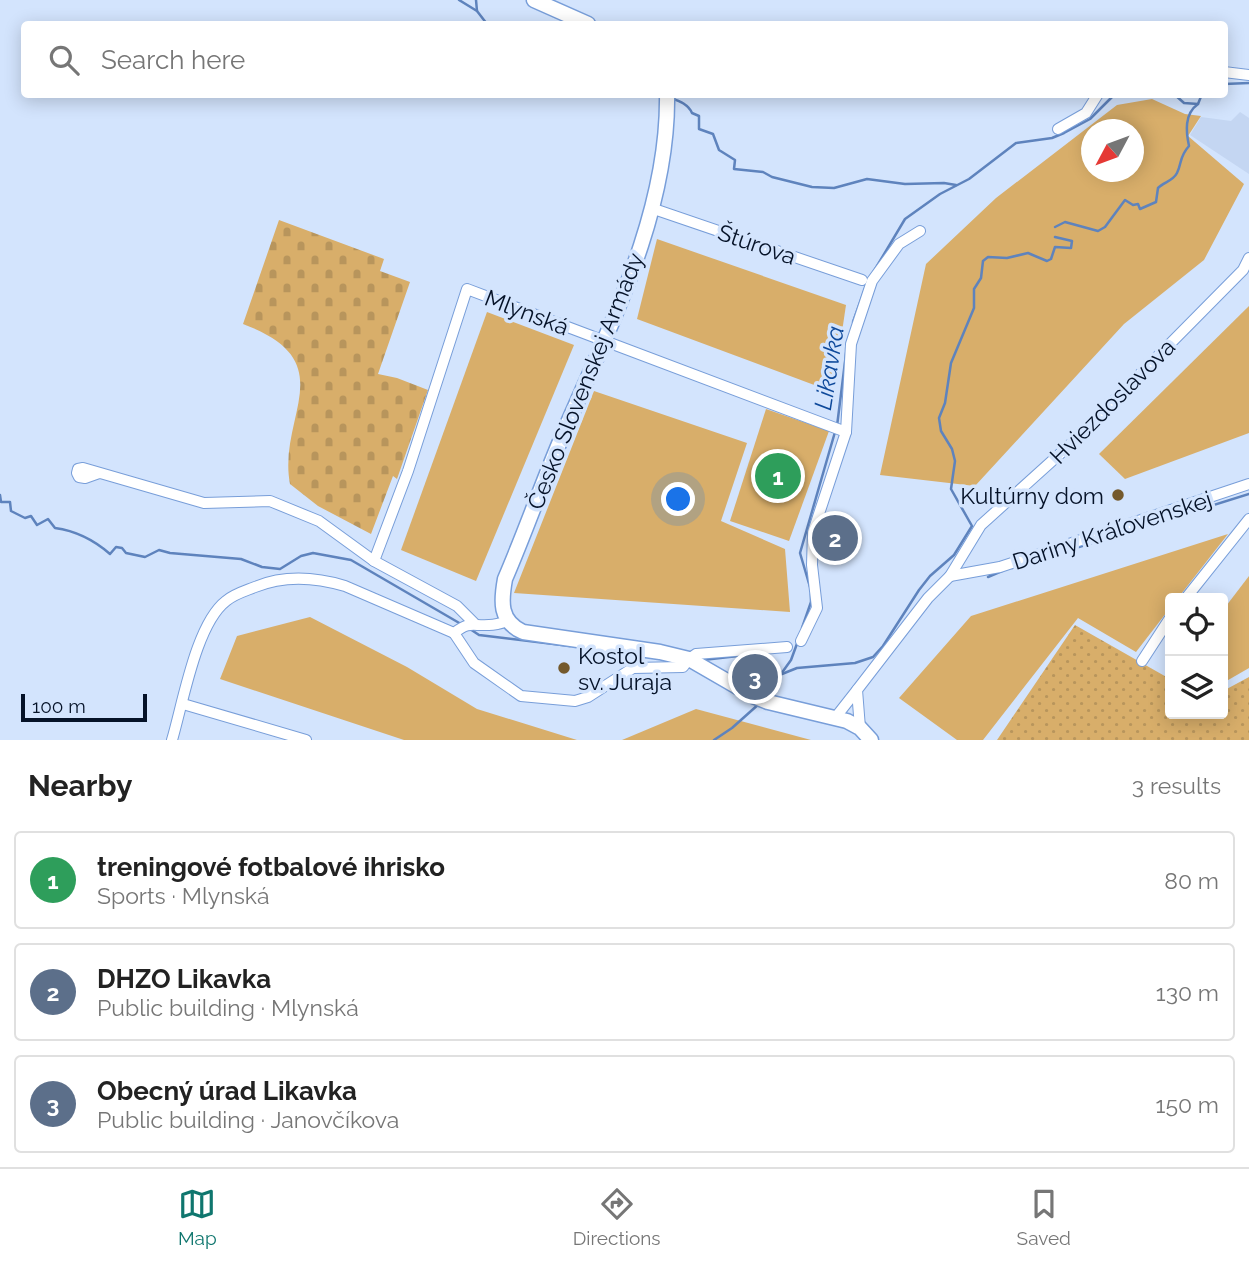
<!DOCTYPE html>
<meta charset="utf-8">
<style>
:root{--surface:#fff;--page:#f2f2f2;--text:#222;--muted:#767676;--line:#e0e0e0;--accent:#0f766e}
body{margin:0;font-family:Raleway,sans-serif;background:var(--page);color:var(--text)}
.controls{position:absolute;right:21px;bottom:21px;display:grid;overflow:hidden;border-radius:7px;box-shadow:0 4px 18px #0003}
.controls button{width:63px;height:63px;display:grid;place-items:center;padding:0;border:0;border-bottom:2px solid var(--line);background:var(--surface);color:var(--text);font:35px sans-serif}
.compass{position:absolute;left:1081px;top:119px;width:63px;height:63px;border-radius:50%;background:var(--surface);box-shadow:0 4px 18px #0003;rotate:229deg}
.scale{position:absolute;left:21px;bottom:18px;width:126px;box-sizing:border-box;padding-left:7px;border:4px solid #051228;border-top:0;font-size:19px;line-height:24px;white-space:nowrap;color:#051228;-webkit-text-stroke:5px #d3e4fd;paint-order:stroke}
.you{position:absolute;left:679px;top:500px;width:24px;height:24px;margin:-18px;border:5px solid #fff;border-radius:50%;background:#1a73e8;box-shadow:0 0 0 10px #1a73e833}
.badge{display:grid;place-items:center;width:46px;height:46px;border-radius:50%;background:var(--accent);color:#fff;font-size:23px;font-weight:700}
.pin{position:absolute;translate:-50% -50%;border:4px solid #fff;box-shadow:0 2px 7px #0006}
.list{margin:0;padding:0;list-style:none}
h2{display:flex;justify-content:space-between;align-items:center;height:91px;margin:0;padding:0 28px;font-size:30px}
h2 small{font-size:23px;font-weight:400;color:var(--muted)}
.list li{display:grid;grid-template-columns:46px 1fr auto;gap:21px;align-items:center;box-sizing:border-box;height:98px;margin:0 14px 14px;padding:0 14px;border:2px solid var(--line);border-radius:7px}
.list b{display:block;font-size:26px;white-space:nowrap}
.list p{margin:0;font-size:23px;white-space:nowrap;color:var(--muted)}
.list em{font-size:23px;font-style:normal;color:var(--muted)}
.icon{flex:none;width:38px;height:38px;fill:none;stroke:currentColor;stroke-width:2;stroke-linecap:round;stroke-linejoin:round}
.map{position:relative;flex:none;width:1249px;height:740px;overflow:hidden}
.search{position:absolute;background:var(--surface);box-shadow:0 4px 18px #0003;left:21px;right:21px;top:21px;height:77px;display:flex;align-items:center;gap:18px;box-sizing:border-box;padding:0 24px;border-radius:7px;color:var(--muted);font-size:26px}
.sheet{height:427px;background:var(--surface)}
nav{display:flex;justify-content:space-around;align-items:center;box-sizing:border-box;height:98px;border-top:2px solid var(--line);background:var(--surface);font-size:19px;color:var(--muted)}
nav a{display:grid;justify-items:center;gap:4px}
nav .on{color:var(--accent)}
.map>svg:first-child{display:block}
</style>
<div class="map">
<svg width="1249" height="740" viewBox="0 0 1249 740">
<defs>
<pattern id="grass-dots" width="8" height="8" patternUnits="userSpaceOnUse" patternTransform="scale(1.75)"><rect width="8" height="8" fill="#d8ae6a"/><path d="M2 2h.1M6 6h.1" fill="none" stroke="#b8955c" stroke-width="1.8" stroke-linecap="round"/></pattern>
<pattern id="cemetery-stones" width="16" height="16" patternUnits="userSpaceOnUse" patternTransform="scale(1.75)"><rect width="16" height="16" fill="#d8ae6a"/><path d="M2 7V4a2 2 0 0 1 4 0v3zM10 15v-3a2 2 0 0 1 4 0v3z" fill="#b8955c"/></pattern>
</defs>
<rect width="100%" height="100%" fill="#d3e4fd"/>
<polygon fill="#c4d6f2" points="1240,112 1249,118 1249,174 1190,135 1201,117 1231,121"/>
<polygon fill="url(#grass-dots)" points="1075,625 1170,679 1170,714 1223,714 1223,691 1249,677 1249,740 997,740"/>
<path fill="url(#cemetery-stones)" d="M279 220 384 259 380 271 410 282 378 374 397 378 428 390 397 479 393 476 371 534 318 506 290 484C277 416 345 362 243 324Z"/>
<g fill="#d8ae6a" fill-rule="evenodd">
<path d="M1152 99 1185 114 1201 116 1188 136 1244 184 1204 260 1124 324 975 486 880 475 926 264 996 198 1117 105ZM1092 130H1134V172H1092Z"/>
<polygon points="657,239 846,305 833,392 637,319"/>
<polygon points="1249,306 1249,433 1125,479 1099,454"/>
<polygon points="487,312 574,345 476,581 401,550"/>
<polygon points="594,391 747,443 721,521 785,549 790,612 514,593"/>
<polygon points="766,409 829,431 789,541 730,521"/>
<polygon points="1228,534 1178,598 1170,598 1170,608 1136,652 1078,618 983,740 957,740 899,698 971,616"/>
<polygon points="1249,576 1249,668 1223,683 1223,610"/>
<polygon points="310,617 407,667 477,709 577,740 404,740 220,679 237,636"/>
<polygon points="696,709 811,740 622,740"/>
</g>
<g fill="none" stroke-linecap="round" stroke-linejoin="round">
<g stroke="#5e83bd" stroke-width="2.5">
<polyline points="459,0 477,11 487,24"/>
<polyline points="476,0 477,11"/>
<polyline points="1224,84 1249,83"/>
<polyline points="1174,94 1184,103 1198,104 1202,94"/>
<path d="M671 98C679 101 688 104 692 113L699 116V129L713 134 719 150 735 160 734 169 763 172 772 177 812 187 834 188 867 179 905 184 944 183 956 185"/>
<path d="M1055 227 1065 222 1098 231 1105 227 1125 200 1133 205 1138 204 1140 209 1156 202 1158 188C1164 182 1173 181 1177 173 1182 163 1179 157 1189 146 1186 132 1184 114 1198 104"/>
<polyline points="874,271 905,219 940,194 969,179 1016,143 1052,138 1064,133 1090,119 1115,94"/>
<polyline points="853,322 866,286"/>
<polyline points="837,426 847,346"/>
<path d="M0 495 1 502H10L11 511 25 518 31 516 37 525 48 519 55 528C77 531 94 540 110 554L116 547 122 548 126 553 145 557 159 550 170 553 241 559 262 567 280 569 301 556 313 553 351 560 461 624"/>
<polyline points="1012,568 1249,494"/>
<polyline points="988,577 1002,571"/>
<polyline points="810,587 800,553 835,432"/>
<polyline points="802,628 811,602 811,594"/>
<polyline points="470,629 479,635 570,646"/>
<polyline points="703,660 738,656"/>
<polyline points="782,674 797,668 855,663 873,657 883,646 919,590 930,576 954,555 972,526 951,489 955,461 952,449 941,431 939,418 945,403 951,363 974,308 974,289 981,278 983,261 988,257 1007,258 1028,253 1047,261 1051,259 1055,247 1071,248 1072,241 1055,237"/>
<polyline points="766,695 791,660 798,641"/>
<polyline points="714,740 732,728 760,703"/>
</g>
<g stroke="#789ed9" stroke-width="12">
<g id="street">
<polyline points="1224,72 1249,75"/>
<polyline points="1058,129 1086,113 1098,94"/>
<polyline points="651,208 862,280"/>
<polyline points="99,473 85,478 79,477 77,473 78,469 83,468 204,503 270,501 319,521 374,561"/>
<polyline points="950,576 1000,567 1249,484"/>
<polyline points="1186,598 1249,519"/>
<polyline points="474,623 457,606 374,561 408,471 467,289 846,432 851,344 872,281 899,244 920,231"/>
<polyline points="454,633 474,663 521,696 575,701 588,697 633,668 683,667 689,659 696,654 787,647"/>
<polyline points="801,641 817,608 812,565 813,532 846,432"/>
<polyline points="1142,661 1170,618"/>
<polyline points="183,704 306,740"/>
<polyline points="835,718 857,690"/>
<polyline points="860,728 857,690 928,598 950,576 981,525 1073,442 1243,270 1249,258"/>
<path d="M172 740C183 703 196 624 226 601 234 594 245 591 255 587 284 575 315 577 345 586L454 633C470 621 471 626 489 625 495 625 502 623 508 621"/>
</g>
</g>
<g stroke="#789ed9" stroke-width="17">
<g id="secondary">
<polyline points="534,0 588,24"/>
<path d="M667 94C669 209 612 322 567 425 545 475 527 528 505 579 501 601 499 621 523 632L660 652 689 659 753 696 768 702 847 721 860 728 871 740"/>
</g>
</g>
<use href="#street" stroke="#fff" stroke-width="10"/>
<use href="#secondary" stroke="#fff" stroke-width="14"/>
</g>
<g fill="#74592c" stroke="#d3e4fd" stroke-width="2.5">
<circle cx="1118" cy="495" r="7"/>
<circle cx="564" cy="668" r="7"/>
</g>
<g text-anchor="middle" dominant-baseline="central" stroke-width="7" stroke-linejoin="round" paint-order="stroke">
<g font-size="23" fill="#051228" stroke="#d3e4fd">
<text transform="translate(757 244) rotate(19)">Štúrova</text>
<text transform="translate(527 312) rotate(21)">Mlynská</text>
<text transform="translate(585 381) rotate(-68)">Česko Slovenskej Armády</text>
<text transform="translate(1112 401) rotate(-45)">Hviezdoslavova</text>
<text transform="translate(1112 530) rotate(-18)">Dariny Kráľovenskej</text>
</g>
<g font-size="23" fill="#051228" stroke="#d3e4fd" text-anchor="end">
<text x="1104" y="495">Kultúrny dom</text>
<text x="578" y="655" text-anchor="start">Kostol<tspan x="578" dy="26">sv. Juraja</tspan></text>
</g>
<g font-size="24" font-style="italic" fill="#0e499b" stroke="#d3e4fd">
<text transform="translate(829 368) rotate(-81)">Likavka</text>
</g>
</g>
</svg>
<div class="controls">
<button><svg class="icon" aria-label="locate" viewBox="0 0 24 24"><circle cx="12" cy="12" r="6"/><path d="M12 2v4M12 18v4M2 12h4M18 12h4"/></svg></button>
<button><svg class="icon" aria-label="layers" viewBox="0 0 24 24"><path d="M12 4l9 5-9 5-9-5zM3 14l9 5 9-5"/></svg></button>
</div>
<svg class="compass" viewBox="-18 -18 36 36"><path d="M0-13l5 13h-10z" fill="#e53935"/><path d="M0 13l5-13h-10z" fill="#767676"/></svg>
<div class="scale">100 m</div>
<div class="you"></div>
<div class="pin badge" style="left:778px;top:476px;background:#2e9e5b">1</div>
<div class="pin badge" style="left:835px;top:538px;background:#5c6f8a">2</div>
<div class="pin badge" style="left:755px;top:677px;background:#5c6f8a">3</div>
<div class="search"><svg class="icon" aria-label="search" viewBox="0 0 24 24"><circle cx="10" cy="10" r="6"/><path d="M15 15l6 6"/></svg>Search here</div>
</div>
<section class="sheet">
<h2>Nearby<small>3 results</small></h2>
<ul class="list">
<li><span class="badge" style="background:#2e9e5b">1</span><div><b>treningové fotbalové ihrisko</b><p>Sports · Mlynská</p></div><em>80 m</em></li>
<li><span class="badge" style="background:#5c6f8a">2</span><div><b>DHZO Likavka</b><p>Public building · Mlynská</p></div><em>130 m</em></li>
<li><span class="badge" style="background:#5c6f8a">3</span><div><b>Obecný úrad Likavka</b><p>Public building · Janovčíkova</p></div><em>150 m</em></li>
</ul>
</section>
<nav>
<a class="on"><svg class="icon" aria-label="map" viewBox="0 0 24 24"><path d="M3 6l6-2 6 2 6-2v14l-6 2-6-2-6 2zM9 4v14M15 6v14"/></svg>Map</a>
<a><svg class="icon" aria-label="directions" viewBox="0 0 24 24"><path d="M12 3l9 9-9 9-9-9zM9 14v-3h6M13 9l2 2-2 2"/></svg>Directions</a>
<a><svg class="icon" aria-label="saved" viewBox="0 0 24 24"><path d="M7 4h10v16l-5-4-5 4z"/></svg>Saved</a>
</nav>
